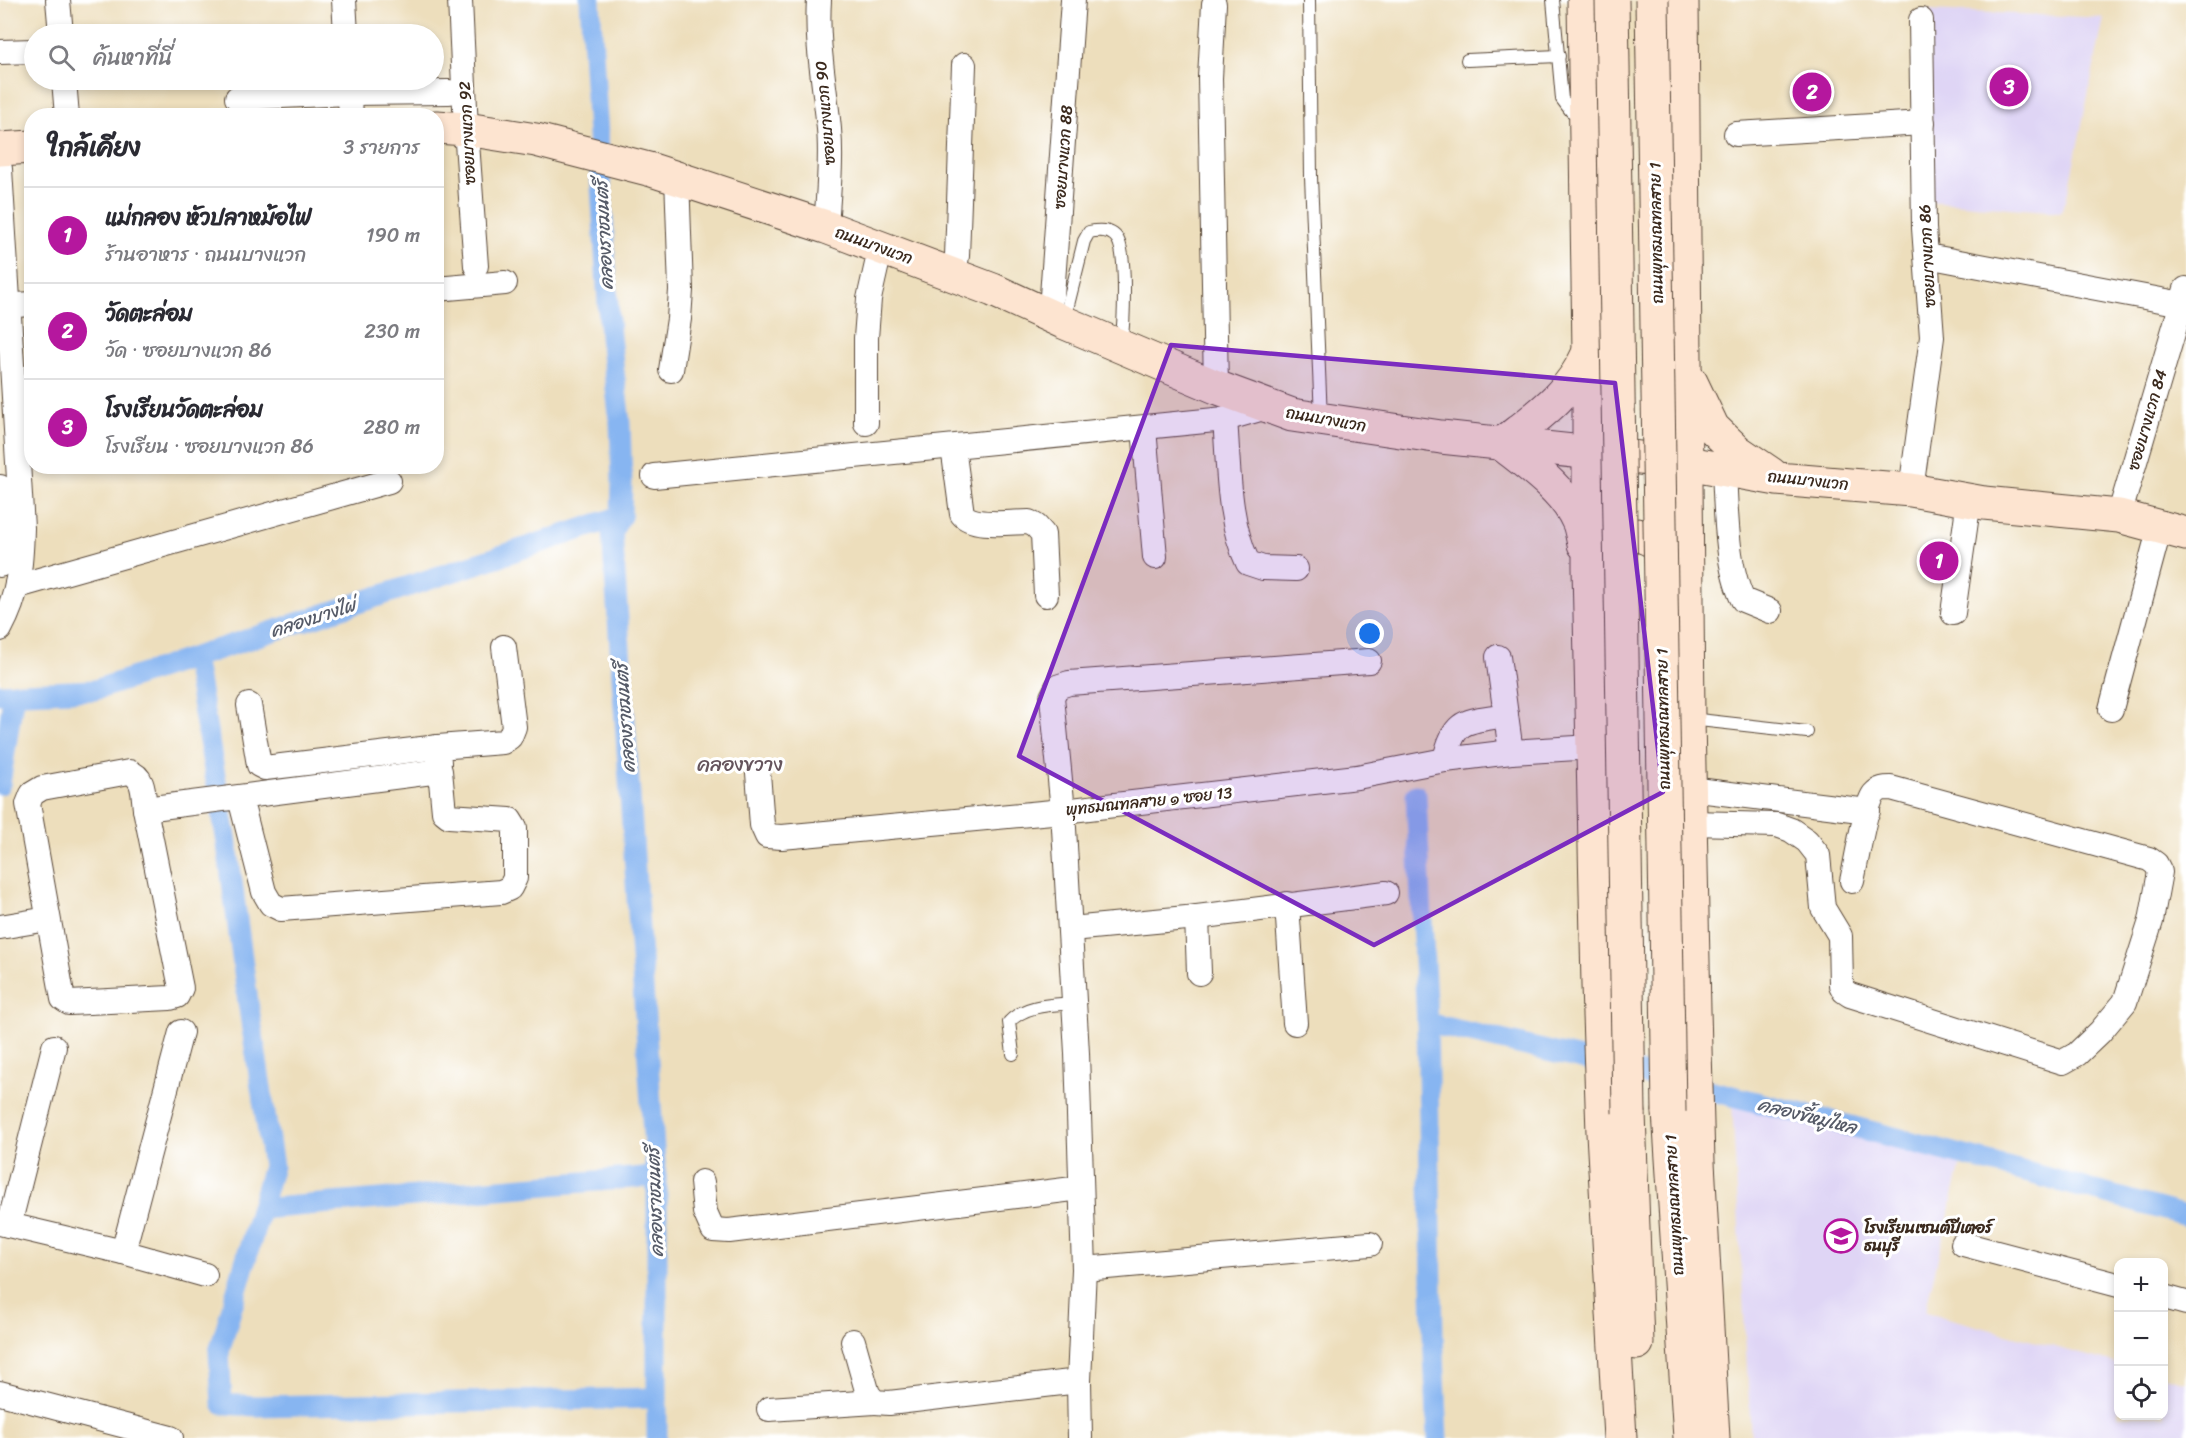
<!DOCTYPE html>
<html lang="th">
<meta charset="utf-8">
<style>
:root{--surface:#fff;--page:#f7f7f7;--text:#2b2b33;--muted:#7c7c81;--line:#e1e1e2;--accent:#b5179e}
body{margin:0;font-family:Sriracha,"Playpen Sans Thai",sans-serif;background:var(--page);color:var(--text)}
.controls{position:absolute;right:18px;bottom:18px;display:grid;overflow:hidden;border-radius:12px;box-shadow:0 3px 9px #0003}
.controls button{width:54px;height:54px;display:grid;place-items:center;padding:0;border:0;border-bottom:2px solid var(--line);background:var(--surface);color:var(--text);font:30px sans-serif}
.you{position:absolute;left:1370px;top:634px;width:21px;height:21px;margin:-15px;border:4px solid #fff;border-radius:50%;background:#1a73e8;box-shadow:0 0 0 9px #1a73e833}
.badge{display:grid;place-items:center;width:39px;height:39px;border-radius:50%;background:var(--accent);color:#fff;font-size:20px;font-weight:700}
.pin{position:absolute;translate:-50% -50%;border:3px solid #fff;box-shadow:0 2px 6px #0006}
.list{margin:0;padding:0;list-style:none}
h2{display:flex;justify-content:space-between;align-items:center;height:78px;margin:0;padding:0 24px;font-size:26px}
h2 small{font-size:20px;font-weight:400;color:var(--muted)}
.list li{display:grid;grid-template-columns:39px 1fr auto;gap:18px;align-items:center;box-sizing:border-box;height:96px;padding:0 24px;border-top:2px solid var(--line)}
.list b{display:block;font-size:22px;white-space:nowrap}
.list p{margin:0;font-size:20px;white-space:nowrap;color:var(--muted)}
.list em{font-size:20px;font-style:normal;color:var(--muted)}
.icon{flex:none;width:33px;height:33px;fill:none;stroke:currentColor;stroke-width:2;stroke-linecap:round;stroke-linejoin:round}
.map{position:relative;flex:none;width:2186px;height:1438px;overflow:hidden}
.search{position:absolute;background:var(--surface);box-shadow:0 3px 9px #0003;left:24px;top:24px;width:420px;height:66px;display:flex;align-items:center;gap:15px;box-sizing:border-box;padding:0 21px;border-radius:33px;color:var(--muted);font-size:22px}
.panel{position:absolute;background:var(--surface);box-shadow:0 3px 9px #0003;left:24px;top:108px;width:420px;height:366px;border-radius:24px}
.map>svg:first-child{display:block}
</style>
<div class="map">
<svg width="2186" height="1438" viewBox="0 0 2186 1438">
<rect width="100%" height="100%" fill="#fff"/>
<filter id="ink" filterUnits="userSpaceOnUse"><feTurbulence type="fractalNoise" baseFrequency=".0167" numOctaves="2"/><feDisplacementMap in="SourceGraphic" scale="12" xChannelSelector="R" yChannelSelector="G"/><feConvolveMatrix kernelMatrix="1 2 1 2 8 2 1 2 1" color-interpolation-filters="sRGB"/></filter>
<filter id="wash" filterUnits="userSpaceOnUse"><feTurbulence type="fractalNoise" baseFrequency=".008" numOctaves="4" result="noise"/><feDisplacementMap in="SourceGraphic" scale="24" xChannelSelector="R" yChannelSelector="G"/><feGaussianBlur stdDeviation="1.35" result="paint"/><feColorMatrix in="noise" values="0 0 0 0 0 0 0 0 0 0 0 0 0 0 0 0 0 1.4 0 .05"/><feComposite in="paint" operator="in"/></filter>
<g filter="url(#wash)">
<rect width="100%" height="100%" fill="#eddebc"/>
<g fill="#dfd5f5">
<polygon points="1927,10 2104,18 2066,201 2060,212 1927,201"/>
<polygon points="1732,1103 1962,1159 1925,1312 2118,1364 2118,1416 2164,1416 2164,1376 2186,1382 2186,1438 1751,1438"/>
</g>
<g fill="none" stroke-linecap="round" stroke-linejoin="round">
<g stroke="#87b5f1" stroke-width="21">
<polyline points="590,0 610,337 620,423 622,482 621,516 612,531 657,1192 657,1438"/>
<polyline points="194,657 226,837 248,1002 273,1166 219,1352 222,1404 257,1406 657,1398"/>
<polyline points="0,694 95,690 621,516"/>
<polyline points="0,784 14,693"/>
<polyline points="1416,795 1427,1023 1433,1334 1438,1438"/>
<path d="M1427 1023C1682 1081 1935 1146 2186 1216"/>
<polyline points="260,1209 656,1176"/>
</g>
</g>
</g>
<g filter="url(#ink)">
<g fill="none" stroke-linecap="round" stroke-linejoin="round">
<g stroke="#564536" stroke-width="14">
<g id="service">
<polyline points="1309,0 1311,177 1321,418"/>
<polyline points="1553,0 1562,99 1571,111 1583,117"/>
<polyline points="1467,60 1559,56"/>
<path d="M1064 321 1084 241 1089 232C1099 230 1112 229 1118 240 1127 257 1124 325 1121 345"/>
<polyline points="1690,719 1807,732"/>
<path d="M1013 1054 1009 1022C1026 1004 1052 1005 1075 1003"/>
</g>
</g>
<g stroke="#564536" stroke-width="26">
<g id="minor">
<polyline points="58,0 61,34"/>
<polyline points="344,0 346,34"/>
<polyline points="460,0 466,129 476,266"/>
<path d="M819 0C816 44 825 86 829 129 832 162 828 195 826 227"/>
<polyline points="1214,4 1210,78 1216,387"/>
<polyline points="0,52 34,51"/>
<polyline points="64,80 67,116"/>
<polyline points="349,80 351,116"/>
<polyline points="237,98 350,93 449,92"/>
<polyline points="1736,134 1923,123"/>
<path d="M0 169 22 528C21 566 19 594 0 629"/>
<polyline points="1927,256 2182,304"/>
<polyline points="954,275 957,256 964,65"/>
<polyline points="436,289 505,283"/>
<polyline points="0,306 32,304"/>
<polyline points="1045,313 1052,296 1073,0"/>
<polyline points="671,370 679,319 681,290 677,177"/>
<path d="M1225 419C1229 467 1227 519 1248 563L1263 568 1296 569"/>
<polyline points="866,423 866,338 869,299 881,246"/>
<polyline points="1144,428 1155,557"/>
<path d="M953 447 962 514C973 528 1011 522 1029 522L1036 526 1043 534 1046 595"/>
<path d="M1724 470C1726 508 1726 566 1743 600L1770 611"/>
<polyline points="654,476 1225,419 1267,407"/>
<polyline points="0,487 2,536 0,565"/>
<polyline points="1911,490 1932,337 1924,228 1921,20"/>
<polyline points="2119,516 2186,289"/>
<polyline points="18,586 389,481"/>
<polyline points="1953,613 1969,500"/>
<polyline points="1498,657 1511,752"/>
<polyline points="249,705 259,765 265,768 438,747"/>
<polyline points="2111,709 2160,527"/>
<path d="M1445 760C1454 717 1467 722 1506 715"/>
<polyline points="439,763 438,747 503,742 510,737 514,727 504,647"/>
<path d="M129 772C145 777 143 795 145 809L181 988 177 996 170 998 69 1003 63 999 28 804 32 794 42 788Z"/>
<polyline points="758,773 762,825 767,836 782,837 1063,811 1357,777 1445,760 1511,752 1593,747"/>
<polyline points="1690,789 1868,811"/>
<polyline points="145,809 440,771 444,812 449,816 510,820 515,828 515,878 510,888 501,892 281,909 271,904 264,892 240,798"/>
<path d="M1691 823 1777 825 1791 830 1807 841 1818 855 1823 908 1840 936 1841 985 1844 991 1850 995 2063 1062 2077 1054 2100 1032 2125 1002 2151 921 2160 872 2156 864 2149 859 1891 788C1885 788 1879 788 1874 794 1865 805 1856 864 1852 881"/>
<polyline points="1287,904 1295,1023"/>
<polyline points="1197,917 1199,973"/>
<polyline points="0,927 48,919"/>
<polyline points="1071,929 1197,917 1386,893"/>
<polyline points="702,1182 705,1212 713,1230 729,1231 1081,1188"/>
<polyline points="0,1223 123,1252 205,1275"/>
<polyline points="9,1225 54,1047"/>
<polyline points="1963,1244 2118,1285"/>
<polyline points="123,1252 181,1032"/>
<polyline points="1084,1269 1370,1244"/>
<polyline points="2164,1297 2186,1303"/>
<polyline points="853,1341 868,1394 875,1402 889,1403 1079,1381"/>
<polyline points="0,1393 171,1438"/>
<polyline points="769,1409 875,1402"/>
<polyline points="1080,1438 1079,1381 1084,1269 1077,1053 1063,811 1052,697 1057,687 1069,683 1369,661"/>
</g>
</g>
<g stroke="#564536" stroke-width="35">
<g id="secondary">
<polyline points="1584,0 1589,352 1589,568 1598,985 1603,1133 1620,1438"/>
<polyline points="1682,0 1688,719 1694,1010 1698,1162 1713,1438"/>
<polyline points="436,127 466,129 536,140 652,170 826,227 993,290 1063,322 1216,387 1292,415 1441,437 1687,463 1777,479 1911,490 1984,503 2119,516 2186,534"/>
<polyline points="0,149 32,147"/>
<polyline points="1691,382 1713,428 1737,451 1771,474"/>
<path d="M1502 444C1527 464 1565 490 1578 521 1581 527 1582 536 1584 544"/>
<path d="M1502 444C1538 416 1570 395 1589 352"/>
<path d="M1605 560 1613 540C1620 538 1630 534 1636 535 1654 537 1669 553 1672 568"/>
<polyline points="1669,1112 1690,1438"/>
<polyline points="1629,1113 1637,1343"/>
</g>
</g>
<use href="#service" stroke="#fff" stroke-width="12"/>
<use href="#minor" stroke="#fff" stroke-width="24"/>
<use href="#secondary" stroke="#fde4d0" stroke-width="33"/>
<g stroke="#564536" stroke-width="35" stroke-linecap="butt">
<g id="secondary-bridge">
<polyline points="1612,0 1629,1113"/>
<polyline points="1652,0 1669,1112"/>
</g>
</g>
<use href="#secondary-bridge" stroke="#fde4d0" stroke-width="33"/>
</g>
</g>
<path fill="#7b2cbf" fill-opacity="0.2" stroke="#7b2cbf" stroke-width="4.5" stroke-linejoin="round" d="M1171 345 1615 383 1663 792 1374 945 1019 756Z"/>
<defs>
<g id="school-ring" transform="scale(1.725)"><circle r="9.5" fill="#fff" stroke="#b5179e" stroke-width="1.5"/><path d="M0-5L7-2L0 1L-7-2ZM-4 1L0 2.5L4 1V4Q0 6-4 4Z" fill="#b5179e"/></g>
</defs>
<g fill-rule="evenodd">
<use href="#school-ring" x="1841" y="1236"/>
</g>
<g text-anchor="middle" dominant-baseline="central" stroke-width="6" stroke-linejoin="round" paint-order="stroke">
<g font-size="16" fill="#3b2a1e" stroke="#fff">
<text transform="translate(825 113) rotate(-95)">ซอยบางแวก 90</text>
<text transform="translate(467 133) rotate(-93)">ซอยบางแวก 92</text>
<text transform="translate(1063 157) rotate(-86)">ซอยบางแวก 88</text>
<text transform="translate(1656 233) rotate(-91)">ถนนพุทธมณฑลสาย 1</text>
<text transform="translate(874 245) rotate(20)">ถนนบางแวก</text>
<text transform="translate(1927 256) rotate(-93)">ซอยบางแวก 86</text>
<text transform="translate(1326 419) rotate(10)">ถนนบางแวก</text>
<text transform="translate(2147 420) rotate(-74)">ซอยบางแวก 84</text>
<text transform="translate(1808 480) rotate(6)">ถนนบางแวก</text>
<text transform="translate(1663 719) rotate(-91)">ถนนพุทธมณฑลสาย 1</text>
<text transform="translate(1149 801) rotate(-6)">พุทธมณฑลสาย ๑ ซอย 13</text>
<text transform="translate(1674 1205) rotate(-93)">ถนนพุทธมณฑลสาย 1</text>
</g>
<g font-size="16" font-weight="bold" fill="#3b2a1e" stroke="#fff" text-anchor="start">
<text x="1864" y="1227">โรงเรียนเซนต์ปีเตอร์<tspan x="1864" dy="18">ธนบุรี</tspan></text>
</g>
<g font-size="18" font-style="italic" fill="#565b68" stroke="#fff">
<text transform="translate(604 235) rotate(-93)">คลองราชมนตรี</text>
<text transform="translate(313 618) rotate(-18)">คลองบางไผ่</text>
<text transform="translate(625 718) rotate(-94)">คลองราชมนตรี</text>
<text transform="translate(1807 1116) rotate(14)">คลองขี้หมูไหล</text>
<text transform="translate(655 1202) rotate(-92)">คลองราชมนตรี</text>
</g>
<g font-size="20" fill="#65545c" stroke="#fff">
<text x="740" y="764">คลองขวาง</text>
</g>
</g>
</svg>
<div class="controls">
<button>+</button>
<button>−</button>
<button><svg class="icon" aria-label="locate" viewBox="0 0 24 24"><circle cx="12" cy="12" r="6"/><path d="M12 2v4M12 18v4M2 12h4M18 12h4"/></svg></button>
</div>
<div class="you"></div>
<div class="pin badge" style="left:1939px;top:561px">1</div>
<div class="pin badge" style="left:1812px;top:92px">2</div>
<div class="pin badge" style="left:2009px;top:87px">3</div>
<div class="search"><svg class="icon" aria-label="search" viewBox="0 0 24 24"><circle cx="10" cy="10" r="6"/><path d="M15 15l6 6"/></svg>ค้นหาที่นี่</div>
<section class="panel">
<h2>ใกล้เคียง<small>3 รายการ</small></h2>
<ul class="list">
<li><span class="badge">1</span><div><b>แม่กลอง หัวปลาหม้อไฟ</b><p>ร้านอาหาร · ถนนบางแวก</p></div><em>190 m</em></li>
<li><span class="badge">2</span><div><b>วัดตะล่อม</b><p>วัด · ซอยบางแวก 86</p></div><em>230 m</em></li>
<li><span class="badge">3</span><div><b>โรงเรียนวัดตะล่อม</b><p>โรงเรียน · ซอยบางแวก 86</p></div><em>280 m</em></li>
</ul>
</section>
</div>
